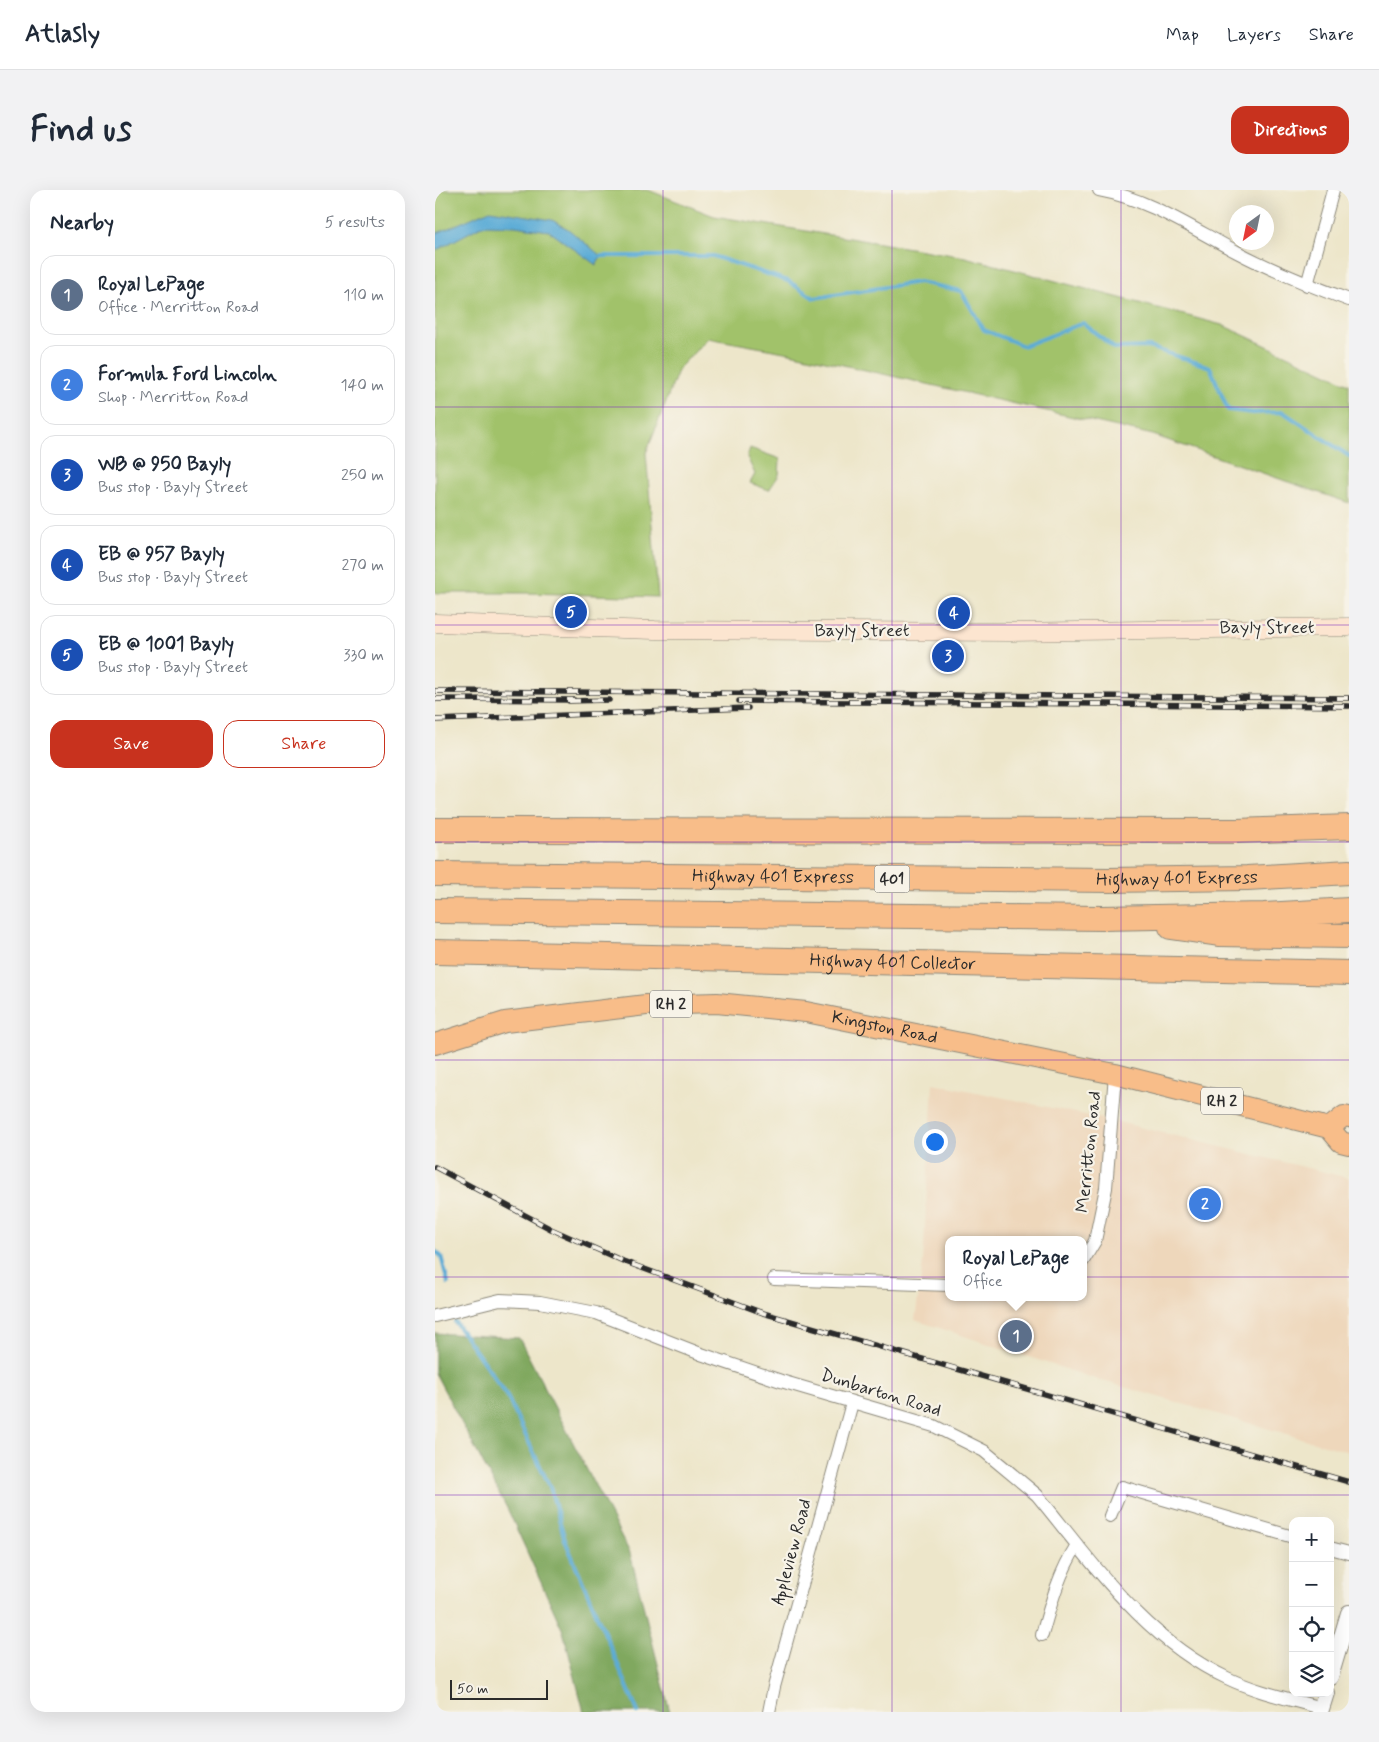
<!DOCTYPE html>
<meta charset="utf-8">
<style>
:root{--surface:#fff;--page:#f2f2f3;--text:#1f2937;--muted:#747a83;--line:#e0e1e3;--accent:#c8321e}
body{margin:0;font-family:Mynerve,sans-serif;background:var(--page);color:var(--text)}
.controls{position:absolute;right:15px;bottom:15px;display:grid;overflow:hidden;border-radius:10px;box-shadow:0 5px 20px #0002}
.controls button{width:45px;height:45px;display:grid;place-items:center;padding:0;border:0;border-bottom:1px solid var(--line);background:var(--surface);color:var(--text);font:25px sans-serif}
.compass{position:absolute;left:794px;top:15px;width:45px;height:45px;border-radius:50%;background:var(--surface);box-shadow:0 5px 20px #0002;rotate:213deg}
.scale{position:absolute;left:15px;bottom:12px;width:98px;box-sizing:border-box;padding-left:5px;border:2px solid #2b2b2b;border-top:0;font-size:14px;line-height:18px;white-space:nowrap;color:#2b2b2b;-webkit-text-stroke:4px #f7f3e8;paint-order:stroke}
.you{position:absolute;left:499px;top:951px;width:18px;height:18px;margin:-12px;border:4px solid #fff;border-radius:50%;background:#1a73e8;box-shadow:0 0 0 8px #1a73e833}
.badge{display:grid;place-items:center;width:32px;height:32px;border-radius:50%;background:var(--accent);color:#fff;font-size:16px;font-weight:700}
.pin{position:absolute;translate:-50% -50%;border:2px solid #fff;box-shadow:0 1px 5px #0006}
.popup{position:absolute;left:510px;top:1046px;width:142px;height:65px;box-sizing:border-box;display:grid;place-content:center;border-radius:10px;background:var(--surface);filter:drop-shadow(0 1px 4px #0005);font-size:16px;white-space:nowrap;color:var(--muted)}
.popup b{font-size:19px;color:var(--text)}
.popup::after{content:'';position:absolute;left:50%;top:100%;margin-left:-10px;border:10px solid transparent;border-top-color:var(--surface)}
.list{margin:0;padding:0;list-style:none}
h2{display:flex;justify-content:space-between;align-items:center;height:65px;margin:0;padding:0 20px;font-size:21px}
h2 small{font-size:16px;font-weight:400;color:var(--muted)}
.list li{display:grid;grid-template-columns:32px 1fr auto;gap:15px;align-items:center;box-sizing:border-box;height:80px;margin:0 10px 10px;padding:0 10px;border:1px solid var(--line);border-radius:15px}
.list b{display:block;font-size:19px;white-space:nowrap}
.list p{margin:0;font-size:16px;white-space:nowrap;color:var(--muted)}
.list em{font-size:16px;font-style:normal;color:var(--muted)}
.actions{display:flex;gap:10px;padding:15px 20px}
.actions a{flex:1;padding:11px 0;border:1px solid var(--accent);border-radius:15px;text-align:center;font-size:18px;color:var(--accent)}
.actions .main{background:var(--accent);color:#fff}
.icon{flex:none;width:28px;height:28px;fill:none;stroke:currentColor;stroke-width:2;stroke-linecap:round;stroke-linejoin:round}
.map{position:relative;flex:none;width:914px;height:1522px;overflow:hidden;border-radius:15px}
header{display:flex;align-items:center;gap:30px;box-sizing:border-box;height:70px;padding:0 25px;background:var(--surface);border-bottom:1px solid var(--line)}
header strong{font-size:24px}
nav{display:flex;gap:28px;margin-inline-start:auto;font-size:18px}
.intro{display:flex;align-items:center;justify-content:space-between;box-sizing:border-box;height:120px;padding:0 30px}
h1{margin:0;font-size:35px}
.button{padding:12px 22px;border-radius:15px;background:var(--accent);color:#fff;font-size:18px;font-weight:700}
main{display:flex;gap:30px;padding:0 30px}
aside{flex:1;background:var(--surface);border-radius:15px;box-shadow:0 5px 20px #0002}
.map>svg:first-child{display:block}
</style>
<header>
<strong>Atlasly</strong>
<nav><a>Map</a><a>Layers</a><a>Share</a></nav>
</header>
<div class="intro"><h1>Find us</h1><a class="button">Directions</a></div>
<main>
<aside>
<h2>Nearby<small>5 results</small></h2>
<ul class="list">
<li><span class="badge" style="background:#5c6f8a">1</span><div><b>Royal LePage</b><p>Office · Merritton Road</p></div><em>110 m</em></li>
<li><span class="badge" style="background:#3f7fe0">2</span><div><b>Formula Ford Lincoln</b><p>Shop · Merritton Road</p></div><em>140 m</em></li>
<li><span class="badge" style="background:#1a4fb4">3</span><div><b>WB @ 950 Bayly</b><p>Bus stop · Bayly Street</p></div><em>250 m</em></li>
<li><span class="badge" style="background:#1a4fb4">4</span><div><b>EB @ 957 Bayly</b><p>Bus stop · Bayly Street</p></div><em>270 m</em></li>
<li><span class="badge" style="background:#1a4fb4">5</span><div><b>EB @ 1001 Bayly</b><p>Bus stop · Bayly Street</p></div><em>330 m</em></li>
</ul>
<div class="actions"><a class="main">Save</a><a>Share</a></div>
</aside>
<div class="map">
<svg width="914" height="1522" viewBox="0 0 914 1522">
<rect width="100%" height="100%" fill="#f7f3e8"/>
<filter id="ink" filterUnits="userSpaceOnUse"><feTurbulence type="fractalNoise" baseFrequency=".02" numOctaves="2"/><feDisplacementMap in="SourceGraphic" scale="10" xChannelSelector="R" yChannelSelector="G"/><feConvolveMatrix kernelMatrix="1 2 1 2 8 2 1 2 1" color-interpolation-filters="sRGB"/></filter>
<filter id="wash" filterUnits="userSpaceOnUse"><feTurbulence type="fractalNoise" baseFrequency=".0096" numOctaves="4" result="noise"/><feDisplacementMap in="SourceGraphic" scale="20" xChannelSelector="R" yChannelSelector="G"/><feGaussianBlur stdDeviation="1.12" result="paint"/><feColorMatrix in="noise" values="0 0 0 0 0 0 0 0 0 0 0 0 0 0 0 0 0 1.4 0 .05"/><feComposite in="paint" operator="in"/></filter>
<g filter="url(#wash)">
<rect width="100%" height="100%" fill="#ede6ca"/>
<path fill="#eed7bb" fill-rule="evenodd" d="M498 893 683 932 914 988V1262L661 1189 480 1130 488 1072ZM514 1050H648V1107H514Z"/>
<g fill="#a1c26b" stroke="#66764b">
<polygon points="0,0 213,0 279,26 530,67 787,135 914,194 914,313 718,245 355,163 273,148 244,178 211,263 223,407 93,403 0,403"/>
<polygon points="315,258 345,269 344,285 334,300 315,293 320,284 312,267"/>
</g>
<polygon fill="#80a85f" stroke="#566a45" points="0,1143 84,1148 195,1363 235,1522 149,1522 128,1441 73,1320 0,1183"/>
<polygon fill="#5cacd6" stroke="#446c80" points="55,20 117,30 133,39 166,66 161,75 114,41 80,36 48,35 0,61 0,44"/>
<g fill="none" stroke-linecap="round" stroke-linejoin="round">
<g stroke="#5cacd6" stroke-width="4">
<polyline points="166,66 278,66 353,91 379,108 484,92 526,101 549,140 589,156 648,133 679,158 714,157 775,177 793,220 818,223 848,222 914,266"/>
<polyline points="0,1061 6,1066 13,1093"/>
<polyline points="20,1132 71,1204 115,1297 130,1350 203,1522"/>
</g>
</g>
</g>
<g filter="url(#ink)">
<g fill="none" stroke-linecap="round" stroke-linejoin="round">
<g stroke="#8c887a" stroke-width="14">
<g id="minor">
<path d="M664 0C714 9 758 39 802 62 838 81 876 96 914 110"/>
<polyline points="872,95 898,0"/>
<polyline points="648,1071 660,1051 671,998 680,884"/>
<polyline points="339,1089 514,1095"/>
<path d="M0 1126 65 1110 105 1112 161 1123 266 1164 346 1191 499 1236 549 1261 602 1305C658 1373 710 1450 792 1488 821 1502 855 1509 886 1518"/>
<polyline points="675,1326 687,1297 858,1347"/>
<polyline points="895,1358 914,1363"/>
<path d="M607 1445C616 1413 624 1383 642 1355"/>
<polyline points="334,1522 339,1497 417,1213"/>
</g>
</g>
<g stroke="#8c887a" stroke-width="18">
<g id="tertiary">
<polyline points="895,1487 914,1423"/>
<polyline points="885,1522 891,1503"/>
</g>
</g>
<g stroke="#8c887a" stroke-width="19">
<polyline id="secondary" points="0,433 220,440 575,442 914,437"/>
</g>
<g stroke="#8c887a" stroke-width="22">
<g id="primary">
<path id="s1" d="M0 854 70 832 211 815 282 813 371 822 600 868 680 884 894 938 906 952 914 954"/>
<polyline points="894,938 909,926 914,927"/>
</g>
</g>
<g stroke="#8c887a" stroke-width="26">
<g id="motorway">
<polyline points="0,640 802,641 914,637"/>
<path id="s2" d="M0 684 674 690 812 688 914 682"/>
<polyline points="0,721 667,728 829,725 914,720"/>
<polyline points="736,737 784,744 914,746"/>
<path id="s3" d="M0 762 914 783"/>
</g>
</g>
<use href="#minor" stroke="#fff" stroke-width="12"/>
<use href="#tertiary" stroke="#fff" stroke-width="16"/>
<use href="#secondary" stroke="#fce5d0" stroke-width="18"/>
<use href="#primary" stroke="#f8bd89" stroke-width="20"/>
<use href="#motorway" stroke="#f8bd89" stroke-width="24"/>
<g stroke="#2b2b2b" stroke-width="5.5">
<g id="rail">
<polyline points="0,501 914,508"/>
<polyline points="0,509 139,510"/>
<polyline points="134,511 174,510"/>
<polyline points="304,511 914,516"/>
<polyline points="0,530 313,518"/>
<polyline points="0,977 116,1039 188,1071 328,1123 914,1292"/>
</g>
</g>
<use href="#rail" stroke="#f7f3e8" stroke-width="4" stroke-dasharray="11" stroke-linecap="butt"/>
</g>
</g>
<path fill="none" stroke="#7b2cbf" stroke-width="1" stroke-opacity="0.55" d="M228 0V1522M457 0V1522M686 0V1522M0 217H914M0 435H914M0 652H914M0 870H914M0 1087H914M0 1305H914"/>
<g text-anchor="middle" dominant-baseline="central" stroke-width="4.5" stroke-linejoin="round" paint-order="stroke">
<g fill="#f7f3e8" stroke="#686764" stroke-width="1">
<rect x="439.5" y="675.5" width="35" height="27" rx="4"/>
<rect x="215" y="800.5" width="42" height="27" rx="4"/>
<rect x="766" y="897.5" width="42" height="27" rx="4"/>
</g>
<g font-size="16" font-weight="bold" fill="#2b2b2b">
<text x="457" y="689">401</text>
<text x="236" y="814">RH 2</text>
<text x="787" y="911">RH 2</text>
</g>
<g font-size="18" fill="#2b2b2b" stroke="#f7f3e8">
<text x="832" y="438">Bayly Street</text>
<text x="427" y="441">Bayly Street</text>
<text stroke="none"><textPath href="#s2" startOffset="338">Highway 401 Express</textPath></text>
<text stroke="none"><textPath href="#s2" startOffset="742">Highway 401 Express</textPath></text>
<text stroke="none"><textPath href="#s3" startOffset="458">Highway 401 Collector</textPath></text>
<text stroke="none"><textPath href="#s1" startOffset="456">Kingston Road</textPath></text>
<text transform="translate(654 962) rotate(-84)">Merritton Road</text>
<text transform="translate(446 1203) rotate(17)">Dunbarton Road</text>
<text transform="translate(357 1362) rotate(-75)">Appleview Road</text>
</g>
</g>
</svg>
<div class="controls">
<button>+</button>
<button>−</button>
<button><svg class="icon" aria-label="locate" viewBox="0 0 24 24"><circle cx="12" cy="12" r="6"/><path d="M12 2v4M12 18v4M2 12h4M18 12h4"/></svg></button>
<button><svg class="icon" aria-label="layers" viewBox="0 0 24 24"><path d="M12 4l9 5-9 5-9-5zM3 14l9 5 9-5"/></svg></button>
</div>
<svg class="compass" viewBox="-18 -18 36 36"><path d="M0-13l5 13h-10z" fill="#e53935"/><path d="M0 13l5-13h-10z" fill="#747a83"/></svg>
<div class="scale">50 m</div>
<div class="you"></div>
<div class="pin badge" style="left:581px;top:1146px;background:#5c6f8a">1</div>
<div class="popup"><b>Royal LePage</b>Office</div>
<div class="pin badge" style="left:770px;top:1014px;background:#3f7fe0">2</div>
<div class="pin badge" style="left:513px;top:466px;background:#1a4fb4">3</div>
<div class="pin badge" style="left:519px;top:423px;background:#1a4fb4">4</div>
<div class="pin badge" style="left:136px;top:422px;background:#1a4fb4">5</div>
</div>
</main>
